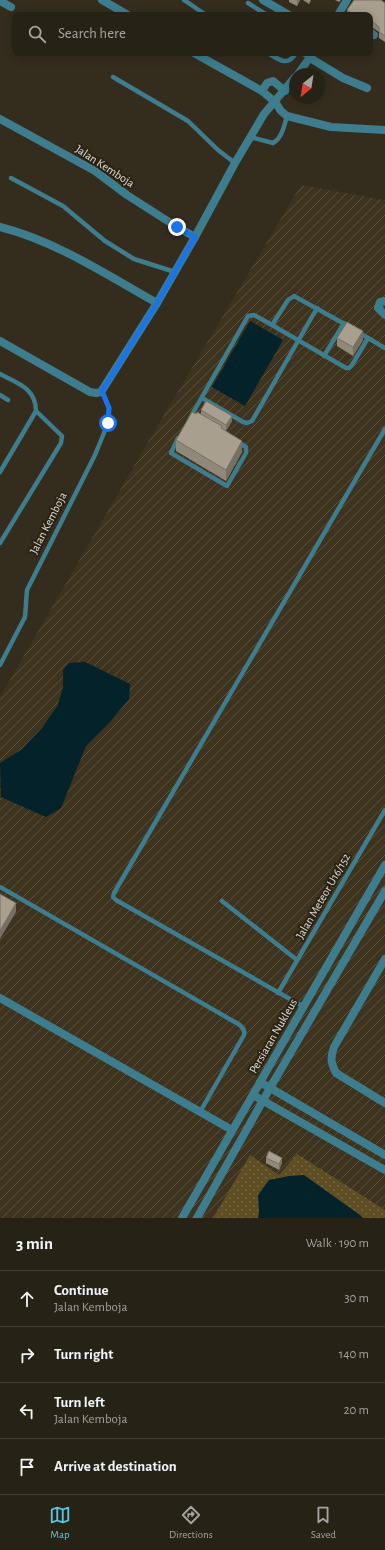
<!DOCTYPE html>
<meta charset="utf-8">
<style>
:root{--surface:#272216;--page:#2f2a1f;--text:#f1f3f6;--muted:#a4a4a1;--line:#433f35;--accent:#58c9e4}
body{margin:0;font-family:"Alegreya Sans",sans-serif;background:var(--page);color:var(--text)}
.compass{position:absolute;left:289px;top:68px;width:36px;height:36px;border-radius:50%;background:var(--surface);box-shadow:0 2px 10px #0003;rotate:210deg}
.stop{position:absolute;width:12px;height:12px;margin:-9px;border:3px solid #1a73e8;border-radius:50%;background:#fff}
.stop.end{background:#1a73e8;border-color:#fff;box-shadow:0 1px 4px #0008}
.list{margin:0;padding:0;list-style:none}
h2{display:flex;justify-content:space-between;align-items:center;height:52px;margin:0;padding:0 16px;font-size:17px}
h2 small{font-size:13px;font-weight:400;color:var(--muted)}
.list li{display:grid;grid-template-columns:26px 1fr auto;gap:12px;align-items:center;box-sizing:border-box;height:56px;padding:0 16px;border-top:1px solid var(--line)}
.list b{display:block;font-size:15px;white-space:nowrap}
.list p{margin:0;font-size:13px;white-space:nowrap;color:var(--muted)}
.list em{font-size:13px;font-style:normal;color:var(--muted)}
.icon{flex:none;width:22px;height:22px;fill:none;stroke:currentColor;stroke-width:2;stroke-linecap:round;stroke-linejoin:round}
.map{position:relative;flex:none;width:385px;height:1218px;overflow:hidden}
.search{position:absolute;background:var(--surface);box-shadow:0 2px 10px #0003;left:12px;right:12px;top:12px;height:44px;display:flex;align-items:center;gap:10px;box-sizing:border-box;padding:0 14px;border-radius:8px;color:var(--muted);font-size:15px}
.sheet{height:276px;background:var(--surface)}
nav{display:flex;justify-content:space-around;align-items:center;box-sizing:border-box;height:56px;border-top:1px solid var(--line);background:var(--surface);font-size:11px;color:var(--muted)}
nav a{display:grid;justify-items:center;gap:2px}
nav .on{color:var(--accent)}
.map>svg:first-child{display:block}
</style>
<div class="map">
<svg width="385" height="1218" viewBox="0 0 385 1218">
<defs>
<pattern id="industrial-furrows" width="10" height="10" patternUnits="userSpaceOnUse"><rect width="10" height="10" fill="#3d331e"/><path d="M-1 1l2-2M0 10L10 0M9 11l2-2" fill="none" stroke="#59503e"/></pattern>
<pattern id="grass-dots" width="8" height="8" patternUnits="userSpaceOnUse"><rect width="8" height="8" fill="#5f4d24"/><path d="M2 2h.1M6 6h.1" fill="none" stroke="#766643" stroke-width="1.8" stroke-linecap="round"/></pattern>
</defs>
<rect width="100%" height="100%" fill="#342d1e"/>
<polygon fill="url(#industrial-furrows)" points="301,185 385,200 385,1218 0,1218 0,697 148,442"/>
<polygon fill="url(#grass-dots)" points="297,1154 385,1210 385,1218 213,1218 250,1155 279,1175"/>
<g fill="#032229">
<polygon points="250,321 283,340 245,406 212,387"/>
<polygon points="85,662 130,684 129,699 109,723 86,746 61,808 46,817 1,797 0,763 21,750 42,728 58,705 63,687 63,670 69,663"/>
<polygon points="304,1175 360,1215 363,1218 258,1218 259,1212 258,1195 269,1180 289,1176"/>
</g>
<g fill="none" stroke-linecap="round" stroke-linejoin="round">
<g stroke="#3e7d8d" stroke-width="4.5">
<polyline points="184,0 206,15"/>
<polyline points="248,3 267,15"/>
<path d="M268 53C279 60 288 67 296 53"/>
<polyline points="302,53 310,58"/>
<polyline points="113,77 188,121 218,150 235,163"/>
<path d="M250 137 273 143C282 138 284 126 287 116"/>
<polyline points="11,178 63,206 105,241 134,259 175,272"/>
<polyline points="272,325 288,300 294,296 350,327"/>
<polyline points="358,332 385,348"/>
<polyline points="324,356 344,323"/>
<path d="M0 374C17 383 36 388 36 411L0 472"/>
<polyline points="0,395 8,400"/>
<polyline points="202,398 243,422 247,423 252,421 317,308"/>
<polyline points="190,418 248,316 254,315 272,325 346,368 349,368 352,365 368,338"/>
<polyline points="178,438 171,453 227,486 246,453 246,447 238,442"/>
<polyline points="0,543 61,443 62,436 36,411"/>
<polyline points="0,665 25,617 27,590 95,455 108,423 109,408 102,391"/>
<path d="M0 887 233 1021C239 1024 246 1028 244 1035L200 1112"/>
<polyline points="222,901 297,960"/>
<polyline points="278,993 385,810"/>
<polyline points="304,1007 116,900 113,897 114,893 385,429"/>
</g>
<g stroke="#3e7d8d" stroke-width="8">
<polyline points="102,0 128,15"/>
<polyline points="263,0 289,15"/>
<polyline points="0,1 11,7"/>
<polyline points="338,15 347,0"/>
<polyline points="370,32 374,35"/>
<polyline points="194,53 262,91 275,102 281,111 287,116 331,127 385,130"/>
<polyline points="310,58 343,78 367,88"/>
<polyline points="298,74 313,53"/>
<polyline points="262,91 267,83 273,81 285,91"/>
<polyline points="0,119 95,171 127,195 177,227 195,237"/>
<path d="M0 227C56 241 107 275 157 303"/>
<polyline points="385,301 380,302 378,308 385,315"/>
<polyline points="0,341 90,392 96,393 101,392 157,303 195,237 235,163 264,114 295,77"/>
<path d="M385 959 334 1047C330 1058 331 1063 336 1073L385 1103"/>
<polyline points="0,998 232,1130"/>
<polyline points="260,1082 385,1155"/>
<polyline points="253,1095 385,1170"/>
</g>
<g stroke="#3e7d8d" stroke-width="8">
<polyline points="182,1218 385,865"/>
<polyline points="197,1218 270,1088 385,891"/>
</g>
</g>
<g fill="#90897a">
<polygon points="289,0 300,0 297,6 289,2"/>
<polygon points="303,0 311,0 309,4"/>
<polygon points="335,0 341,0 339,2"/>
<polygon points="385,3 385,42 379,38 379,32 373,28 370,27 370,15 347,15 347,10"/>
<polygon points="337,338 363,340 353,356 337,346"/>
<polygon points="201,410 232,421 226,431 222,429 242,452 226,481 176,451 176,440 196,414 201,414"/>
<polygon points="266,1158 282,1163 279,1170 266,1163"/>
</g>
<g fill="#766f63">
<polygon points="297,0 300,0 297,6"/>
<polygon points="363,331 363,340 353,356 353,347"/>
<polygon points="232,416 232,421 226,431 226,425"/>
<polygon points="242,441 242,452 226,481 226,470"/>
<polygon points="16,903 16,912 0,939 0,931"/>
<polygon points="282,1158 282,1163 279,1170 279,1164"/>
</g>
<g fill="#a89f8e" stroke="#766f63">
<polygon points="354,0 381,0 385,3 385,36 379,32 379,27 373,22 370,21 370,15 354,15 347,10"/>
<polygon points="347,322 363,331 353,347 337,338"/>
<polygon points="206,401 232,416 226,425 201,410"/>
<polygon points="192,412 196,414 197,412 222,426 221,428 242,441 226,470 176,440"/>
<polygon points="0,894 16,903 0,931"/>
<polygon points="269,1151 282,1158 279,1164 266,1158"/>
</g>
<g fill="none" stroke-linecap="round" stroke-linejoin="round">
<polyline stroke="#1a73e8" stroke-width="5" points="108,423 109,408 102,391 157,303 195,237 177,227"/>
</g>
<g text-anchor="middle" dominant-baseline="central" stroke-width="4" stroke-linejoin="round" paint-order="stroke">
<g font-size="12" fill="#e0dcd3" stroke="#2a2315">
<text transform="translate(105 166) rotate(33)">Jalan Kemboja</text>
<text transform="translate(48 523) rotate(-63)">Jalan Kemboja</text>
<text transform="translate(323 896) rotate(-60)">Jalan Meteor U16/152</text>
<text transform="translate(273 1036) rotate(-60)">Persiaran Nukleus</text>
</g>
</g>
</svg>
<svg class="compass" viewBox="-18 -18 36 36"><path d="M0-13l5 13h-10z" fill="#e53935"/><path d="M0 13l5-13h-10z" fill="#a4a4a1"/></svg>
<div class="stop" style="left:108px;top:423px"></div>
<div class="stop end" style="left:177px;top:227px"></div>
<div class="search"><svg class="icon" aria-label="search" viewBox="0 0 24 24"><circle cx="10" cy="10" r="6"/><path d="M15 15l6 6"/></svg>Search here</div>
</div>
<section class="sheet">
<h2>3 min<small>Walk · 190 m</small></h2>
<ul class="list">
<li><svg class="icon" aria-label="ahead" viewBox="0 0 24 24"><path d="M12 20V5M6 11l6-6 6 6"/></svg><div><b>Continue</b><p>Jalan Kemboja</p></div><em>30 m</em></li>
<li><svg class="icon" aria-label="right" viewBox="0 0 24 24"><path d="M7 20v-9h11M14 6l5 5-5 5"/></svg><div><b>Turn right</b></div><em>140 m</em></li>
<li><svg class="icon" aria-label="left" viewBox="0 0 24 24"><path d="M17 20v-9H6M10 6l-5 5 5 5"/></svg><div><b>Turn left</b><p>Jalan Kemboja</p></div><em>20 m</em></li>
<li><svg class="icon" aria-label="arrive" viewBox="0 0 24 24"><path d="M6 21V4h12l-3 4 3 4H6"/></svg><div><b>Arrive at destination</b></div></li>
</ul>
</section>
<nav>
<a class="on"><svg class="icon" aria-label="map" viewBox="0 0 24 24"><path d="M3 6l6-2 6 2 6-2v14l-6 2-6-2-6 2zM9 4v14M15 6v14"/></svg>Map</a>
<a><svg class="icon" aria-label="directions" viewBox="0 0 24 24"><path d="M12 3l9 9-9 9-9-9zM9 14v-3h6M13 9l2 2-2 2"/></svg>Directions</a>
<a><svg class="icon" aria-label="saved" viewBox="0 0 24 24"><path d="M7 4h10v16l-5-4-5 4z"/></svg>Saved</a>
</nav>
